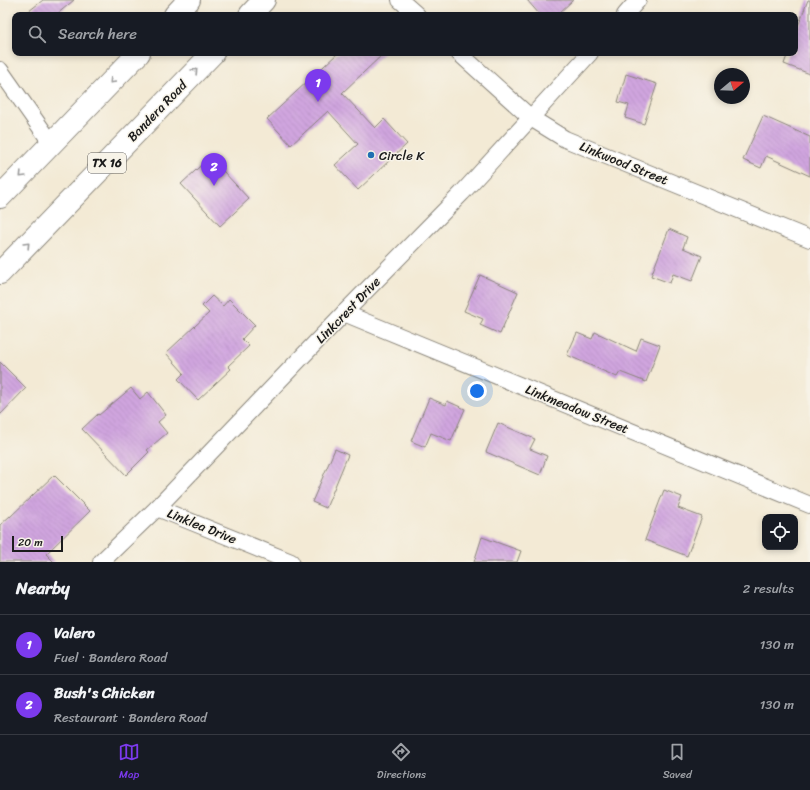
<!DOCTYPE html>
<meta charset="utf-8">
<style>
:root{--surface:#171b24;--page:#20242c;--text:#f1f3f6;--muted:#9ea1a6;--line:#363941;--accent:#7c3aed}
body{margin:0;font-family:Sriracha,sans-serif;background:var(--page);color:var(--text)}
.controls{position:absolute;right:12px;bottom:12px;display:grid;overflow:hidden;border-radius:8px;box-shadow:0 2px 6px #0003}
.controls button{width:36px;height:36px;display:grid;place-items:center;padding:0;border:0;border-bottom:1px solid var(--line);background:var(--surface);color:var(--text);font:20px sans-serif}
.compass{position:absolute;left:714px;top:68px;width:36px;height:36px;border-radius:50%;background:var(--surface);box-shadow:0 2px 6px #0003;rotate:71deg}
.scale{position:absolute;left:12px;bottom:10px;width:51px;box-sizing:border-box;padding-left:4px;border:2px solid #1c1c1c;border-top:0;font-size:11px;line-height:14px;white-space:nowrap;color:#1c1c1c;-webkit-text-stroke:3px #f7f3e8;paint-order:stroke}
.you{position:absolute;left:477px;top:391px;width:14px;height:14px;margin:-10px;border:3px solid #fff;border-radius:50%;background:#1a73e8;box-shadow:0 0 0 6px #1a73e833}
.badge{display:grid;place-items:center;width:26px;height:26px;border-radius:50%;background:var(--accent);color:#fff;font-size:13px;font-weight:700}
.pin{position:absolute;translate:-50% -33px;filter:drop-shadow(0 1px 2px #0008)}
.pin::after{content:'';position:absolute;top:21px;width:14px;height:12px;background:inherit;clip-path:polygon(0 0,100% 0,50% 100%)}
.list{margin:0;padding:0;list-style:none}
h2{display:flex;justify-content:space-between;align-items:center;height:52px;margin:0;padding:0 16px;font-size:17px}
h2 small{font-size:13px;font-weight:400;color:var(--muted)}
.list li{display:grid;grid-template-columns:26px 1fr auto;gap:12px;align-items:center;box-sizing:border-box;height:60px;padding:0 16px;border-top:1px solid var(--line)}
.list b{display:block;font-size:15px;white-space:nowrap}
.list p{margin:0;font-size:13px;white-space:nowrap;color:var(--muted)}
.list em{font-size:13px;font-style:normal;color:var(--muted)}
.icon{flex:none;width:22px;height:22px;fill:none;stroke:currentColor;stroke-width:2;stroke-linecap:round;stroke-linejoin:round}
.map{position:relative;flex:none;width:810px;height:562px;overflow:hidden}
.search{position:absolute;background:var(--surface);box-shadow:0 2px 6px #0003;left:12px;right:12px;top:12px;height:44px;display:flex;align-items:center;gap:10px;box-sizing:border-box;padding:0 14px;border-radius:8px;color:var(--muted);font-size:15px}
.sheet{height:172px;background:var(--surface)}
nav{display:flex;justify-content:space-around;align-items:center;box-sizing:border-box;height:56px;border-top:1px solid var(--line);background:var(--surface);font-size:11px;color:var(--muted)}
nav a{display:grid;justify-items:center;gap:2px}
nav .on{color:var(--accent)}
.map>svg:first-child{display:block}
</style>
<div class="map">
<svg width="810" height="562" viewBox="0 0 810 562">
<defs>
<pattern id="building-back-hatch" width="6" height="6" patternUnits="userSpaceOnUse"><rect width="6" height="6" fill="#d0a5df"/><path d="M-1 5l2 2M0 0l6 6M5-1l2 2" fill="none" stroke="#b28dbf"/></pattern>
</defs>
<rect width="100%" height="100%" fill="#f7f3e8"/>
<filter id="ink" filterUnits="userSpaceOnUse"><feTurbulence type="fractalNoise" baseFrequency=".025" numOctaves="2"/><feDisplacementMap in="SourceGraphic" scale="8" xChannelSelector="R" yChannelSelector="G"/><feConvolveMatrix kernelMatrix="1 2 1 2 8 2 1 2 1" color-interpolation-filters="sRGB"/></filter>
<filter id="wash" filterUnits="userSpaceOnUse"><feTurbulence type="fractalNoise" baseFrequency=".012" numOctaves="4" result="noise"/><feDisplacementMap in="SourceGraphic" scale="16" xChannelSelector="R" yChannelSelector="G"/><feGaussianBlur stdDeviation="0.9" result="paint"/><feColorMatrix in="noise" values="0 0 0 0 0 0 0 0 0 0 0 0 0 0 0 0 0 1.4 0 .05"/><feComposite in="paint" operator="in"/></filter>
<g filter="url(#wash)">
<rect width="100%" height="100%" fill="#f3ead5"/>
<g id="blocks">
<g fill="url(#building-back-hatch)">
<polygon points="43,0 74,0 56,15 24,15"/>
<polygon points="527,0 573,0 557,15 540,15"/>
<polygon points="808,0 810,0 810,74 784,64 788,53 795,53 795,34"/>
<polygon points="338,53 384,53 342,93 375,128 384,119 407,144 358,190 335,165 358,144 328,111 291,145 267,119"/>
<polygon points="626,74 657,84 644,124 625,118 629,105 618,102"/>
<polygon points="763,116 810,137 810,176 766,156 761,168 743,160"/>
<polygon points="210,157 249,199 220,226 181,184"/>
<polygon points="669,229 687,237 683,248 702,256 692,281 673,274 670,283 651,276"/>
<polygon points="480,275 518,292 500,334 480,325 483,319 464,311"/>
<polygon points="212,296 223,306 229,299 255,325 242,339 249,346 228,366 231,369 198,400 178,379 184,373 166,353 209,313 202,306"/>
<polygon points="595,332 636,351 641,338 660,345 646,382 620,372 617,377 567,355 577,333 592,339"/>
<polygon points="0,362 26,388 0,415"/>
<polygon points="131,388 140,399 148,392 166,415 158,422 167,433 147,450 149,452 126,475 82,429 98,414 99,415"/>
<polygon points="429,398 446,405 447,401 465,409 451,441 431,433 425,447 411,441"/>
<polygon points="498,423 535,439 530,449 547,456 540,475 486,452"/>
<polygon points="335,449 348,455 326,508 312,502"/>
<polygon points="54,475 90,511 46,554 54,562 0,562 0,525 10,516 10,517"/>
<polygon points="664,490 682,497 678,508 702,517 687,556 645,540"/>
<polygon points="482,537 521,551 517,562 474,562"/>
</g>
</g>
</g>
<g filter="url(#ink)">
<use href="#blocks" fill-opacity="0" stroke="#888378" stroke-width="1"/>
<g fill="none" stroke-linecap="round" stroke-linejoin="round">
<g stroke="#888378" stroke-width="18">
<g id="minor">
<polyline points="400,0 417,15"/>
<polyline points="625,15 638,0"/>
<polyline points="459,53 531,118 565,139 810,239"/>
<polyline points="0,70 52,144"/>
<polyline points="344,313 810,505"/>
<polyline points="157,508 291,562"/>
<polyline points="101,562 157,508 344,313 462,193 590,53"/>
</g>
</g>
<g stroke="#888378" stroke-width="24">
<g id="primary">
<polyline points="175,15 189,0"/>
<polyline points="250,15 264,0"/>
<polyline points="0,197 139,53"/>
<polyline points="0,273 213,53"/>
</g>
</g>
<use href="#minor" stroke="#fff" stroke-width="16"/>
<use href="#primary" stroke="#fff" stroke-width="22"/>
</g>
<defs><path id="oneway-chevron" d="M-2-3.5L2.5 0L-2 3.5" fill="none" stroke-width="1.6" stroke-linecap="round" stroke-linejoin="round"/></defs>
<g stroke="#999">
<use href="#oneway-chevron" transform="translate(195 71) rotate(-46)"/>
<use href="#oneway-chevron" transform="translate(112 81) rotate(134)"/>
<use href="#oneway-chevron" transform="translate(22 175) rotate(134)"/>
<use href="#oneway-chevron" transform="translate(27 245) rotate(-46)"/>
</g>
</g>
<circle fill="#1f6fb2" stroke="#f7f3e8" stroke-width="1.5" cx="371" cy="155" r="4"/>
<g text-anchor="middle" dominant-baseline="central" stroke-width="3" stroke-linejoin="round" paint-order="stroke">
<rect fill="#f7f3e8" stroke="#5e5c59" stroke-width="1" x="88" y="153" width="38" height="20" rx="3"/>
<g font-size="12" font-weight="bold" fill="#1c1c1c">
<text x="107" y="163">TX 16</text>
</g>
<g font-size="13" fill="#1c1c1c" stroke="#f7f3e8">
<text transform="translate(157 111) rotate(-46)">Bandera Road</text>
<text transform="translate(624 163) rotate(22)">Linkwood Street</text>
<text transform="translate(348 310) rotate(-46)">Linkcrest Drive</text>
<text transform="translate(577 409) rotate(22)">Linkmeadow Street</text>
<text transform="translate(202 526) rotate(22)">Linklea Drive</text>
</g>
<g font-size="13" fill="#1c1c1c" stroke="#f7f3e8" text-anchor="start">
<text x="379" y="155">Circle K</text>
</g>
</g>
</svg>
<div class="controls">
<button><svg class="icon" aria-label="locate" viewBox="0 0 24 24"><circle cx="12" cy="12" r="6"/><path d="M12 2v4M12 18v4M2 12h4M18 12h4"/></svg></button>
</div>
<svg class="compass" viewBox="-18 -18 36 36"><path d="M0-13l5 13h-10z" fill="#e53935"/><path d="M0 13l5-13h-10z" fill="#9ea1a6"/></svg>
<div class="scale">20 m</div>
<div class="you"></div>
<div class="pin badge" style="left:318px;top:102px">1</div>
<div class="pin badge" style="left:214px;top:186px">2</div>
<div class="search"><svg class="icon" aria-label="search" viewBox="0 0 24 24"><circle cx="10" cy="10" r="6"/><path d="M15 15l6 6"/></svg>Search here</div>
</div>
<section class="sheet">
<h2>Nearby<small>2 results</small></h2>
<ul class="list">
<li><span class="badge">1</span><div><b>Valero</b><p>Fuel · Bandera Road</p></div><em>130 m</em></li>
<li><span class="badge">2</span><div><b>Bush's Chicken</b><p>Restaurant · Bandera Road</p></div><em>130 m</em></li>
</ul>
</section>
<nav>
<a class="on"><svg class="icon" aria-label="map" viewBox="0 0 24 24"><path d="M3 6l6-2 6 2 6-2v14l-6 2-6-2-6 2zM9 4v14M15 6v14"/></svg>Map</a>
<a><svg class="icon" aria-label="directions" viewBox="0 0 24 24"><path d="M12 3l9 9-9 9-9-9zM9 14v-3h6M13 9l2 2-2 2"/></svg>Directions</a>
<a><svg class="icon" aria-label="saved" viewBox="0 0 24 24"><path d="M7 4h10v16l-5-4-5 4z"/></svg>Saved</a>
</nav>
